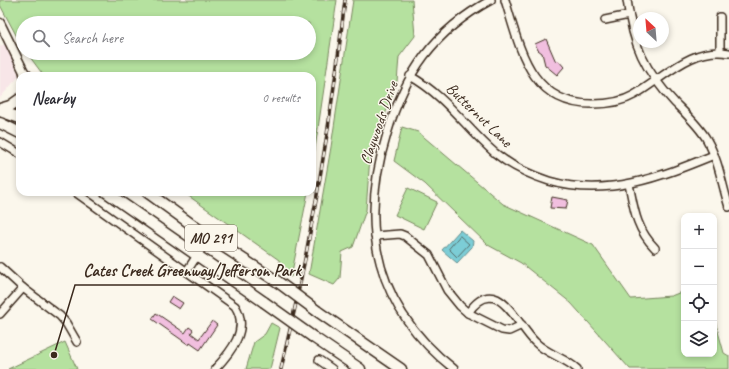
<!DOCTYPE html>
<meta charset="utf-8">
<style>
:root{--surface:#fff;--page:#f7f7f7;--text:#2b2b33;--muted:#7c7c81;--line:#e1e1e2}
body{margin:0;font-family:Caveat,sans-serif;background:var(--page);color:var(--text)}
.controls{position:absolute;right:12px;bottom:12px;display:grid;overflow:hidden;border-radius:8px;box-shadow:0 2px 6px #0003}
.controls button{width:36px;height:36px;display:grid;place-items:center;padding:0;border:0;border-bottom:1px solid var(--line);background:var(--surface);color:var(--text);font:20px sans-serif}
.compass{position:absolute;left:633px;top:12px;width:36px;height:36px;border-radius:50%;background:var(--surface);box-shadow:0 2px 6px #0003;rotate:334deg}
.list{margin:0;padding:0;list-style:none}
h2{display:flex;justify-content:space-between;align-items:center;height:52px;margin:0;padding:0 16px;font-size:17px}
h2 small{font-size:13px;font-weight:400;color:var(--muted)}
.icon{flex:none;width:22px;height:22px;fill:none;stroke:currentColor;stroke-width:2;stroke-linecap:round;stroke-linejoin:round}
.map{position:relative;flex:none;width:729px;height:369px;overflow:hidden}
.search{position:absolute;background:var(--surface);box-shadow:0 2px 6px #0003;left:16px;top:16px;width:300px;height:44px;display:flex;align-items:center;gap:10px;box-sizing:border-box;padding:0 14px;border-radius:22px;color:var(--muted);font-size:15px}
.panel{position:absolute;background:var(--surface);box-shadow:0 2px 6px #0003;left:16px;top:72px;width:300px;height:124px;border-radius:12px}
.map>svg:first-child{display:block}
</style>
<div class="map">
<svg width="729" height="369" viewBox="0 0 729 369">
<rect width="100%" height="100%" fill="#fbf7ec"/>
<filter id="ink" filterUnits="userSpaceOnUse"><feTurbulence type="fractalNoise" baseFrequency=".025" numOctaves="2"/><feDisplacementMap in="SourceGraphic" scale="8" xChannelSelector="R" yChannelSelector="G"/><feConvolveMatrix kernelMatrix="1 2 1 2 8 2 1 2 1" color-interpolation-filters="sRGB"/></filter>
<g filter="url(#ink)">
<polygon fill="#f8e6e8" points="6,44 19,76 0,98 0,46"/>
<g fill="#b5e19f" stroke="#78865e">
<polygon points="0,0 337,0 312,169 312,76 44,76 27,53 309,53 309,23 23,23 23,48 0,5"/>
<polygon points="353,0 412,0 415,36 399,57 397,82 370,156 366,210 353,247 342,252 340,278 334,285 309,274 331,147"/>
<polygon points="402,127 418,132 503,204 593,245 631,299 671,296 684,291 684,354 714,354 714,317 724,353 729,356 729,369 630,369 571,303 521,263 488,245 425,184 394,161"/>
<polygon points="408,188 437,202 424,229 395,215"/>
<polygon points="183,192 308,192 291,277 282,273 279,260"/>
<polygon points="271,323 280,328 270,369 246,369 254,342 265,334"/>
<polygon points="65,342 77,369 8,369"/>
</g>
<polygon fill="#7ccdd6" stroke="#628c8c" points="460,230 473,241 472,247 457,263 442,250"/>
<g fill="none" stroke-linecap="round" stroke-linejoin="round">
<polygon stroke="#556b68" stroke-width="1" points="460,236 469,244 457,257 449,249"/>
</g>
<g fill="#f1bfdf" stroke="#3b2a1e">
<polygon points="546,39 556,62 558,60 564,67 557,75 545,65 542,53 538,50 535,44"/>
<polygon points="552,197 568,200 566,209 550,208"/>
<polygon points="172,296 183,303 179,309 168,302"/>
<polygon points="156,313 185,333 189,327 193,330 191,333 199,339 212,321 217,325 200,350 190,343 189,345 152,319"/>
</g>
<g fill="none" stroke-linecap="round" stroke-linejoin="round">
<g stroke="#3b2a1e" stroke-width="10">
<g id="minor">
<path d="M505 0C520 48 530 105 593 104 607 104 622 102 634 95 664 78 691 46 729 53"/>
<path d="M627 0C633 45 644 70 675 103 686 114 700 127 707 140 719 161 722 185 729 207"/>
<polyline points="605,20 629,15"/>
<polyline points="720,51 720,17"/>
<path d="M410 76C445 95 466 128 495 153 511 166 530 175 549 181 607 198 660 177 714 155"/>
<polyline points="0,142 20,154"/>
<path d="M629 184C634 209 636 229 655 248"/>
<path d="M75 192 235 306C250 329 231 352 215 369"/>
<polyline points="375,236 400,234 405,236 429,255 447,290 460,306 468,313 502,330 509,331 522,325"/>
<polyline points="0,267 23,288 60,316 66,323 77,342"/>
<polyline points="187,271 209,237"/>
<path d="M468 313C497 271 516 324 535 342 547 354 565 358 577 369"/>
<polyline points="0,314 23,288"/>
<polyline points="319,360 332,369"/>
<path d="M454 369C376 308 358 227 387 134 405 73 434 31 491 0"/>
</g>
</g>
<g stroke="#3b2a1e" stroke-width="11">
<polyline id="major" points="0,23 26,76"/>
</g>
<g stroke="#3b2a1e" stroke-width="13">
<g id="highway">
<polyline points="25,74 27,76"/>
<polyline points="0,109 10,106 20,99"/>
<polyline points="0,111 20,118"/>
<polyline points="0,123 20,133"/>
<polyline points="106,192 264,302"/>
<polyline points="147,192 209,237 278,282"/>
<polyline points="317,311 401,369"/>
<polyline points="313,337 360,369"/>
</g>
</g>
<use href="#minor" stroke="#fbf7ec" stroke-width="7"/>
<use href="#major" stroke="#fbf7ec" stroke-width="8"/>
<use href="#highway" stroke="#fbf7ec" stroke-width="10"/>
<g stroke="#3b2a1e" stroke-width="3.5">
<path id="rail" d="M281 369C310 248 331 124 345 0"/>
</g>
<use href="#rail" stroke="#fbf7ec" stroke-width="2" stroke-dasharray="6" stroke-linecap="butt"/>
<g stroke="#3b2a1e" stroke-width="13" stroke-linecap="butt">
<g id="highway-bridge">
<polyline points="278,282 317,311"/>
<polyline points="264,302 313,337"/>
</g>
</g>
<use href="#highway-bridge" stroke="#fbf7ec" stroke-width="10"/>
</g>
</g>
<g text-anchor="middle" dominant-baseline="central" stroke-width="3" stroke-linejoin="round" paint-order="stroke">
<rect fill="#fbf7ec" stroke="#75685c" stroke-width="1" x="185" y="225" width="52" height="26" rx="3"/>
<g font-size="15" font-weight="bold" fill="#3b2a1e">
<text x="211" y="238">MO 291</text>
</g>
<g font-size="16" fill="#3b2a1e" stroke="#fbf7ec">
<text transform="translate(479 115) rotate(44)">Butternut Lane</text>
<text transform="translate(379 123) rotate(-71)">Claywoods Drive</text>
</g>
</g>
<path fill="none" stroke="#3b2a1e" stroke-width="1.5" d="M54 355L75 285H308"/>
<circle fill="#3b2a1e" stroke="#fbf7ec" stroke-width="1.5" cx="54" cy="355" r="4"/>
<g font-size="17" text-anchor="middle" font-weight="bold" fill="#3b2a1e" stroke="#fbf7ec" stroke-width="3" stroke-linejoin="round" paint-order="stroke">
<text x="192" y="276">Cates Creek Greenway/Jefferson Park</text>
</g>
</svg>
<div class="controls">
<button>+</button>
<button>−</button>
<button><svg class="icon" aria-label="locate" viewBox="0 0 24 24"><circle cx="12" cy="12" r="6"/><path d="M12 2v4M12 18v4M2 12h4M18 12h4"/></svg></button>
<button><svg class="icon" aria-label="layers" viewBox="0 0 24 24"><path d="M12 4l9 5-9 5-9-5zM3 14l9 5 9-5"/></svg></button>
</div>
<svg class="compass" viewBox="-18 -18 36 36"><path d="M0-13l5 13h-10z" fill="#e53935"/><path d="M0 13l5-13h-10z" fill="#7c7c81"/></svg>
<div class="search"><svg class="icon" aria-label="search" viewBox="0 0 24 24"><circle cx="10" cy="10" r="6"/><path d="M15 15l6 6"/></svg>Search here</div>
<section class="panel">
<h2>Nearby<small>0 results</small></h2>
<ul class="list">
</ul>
</section>
</div>
